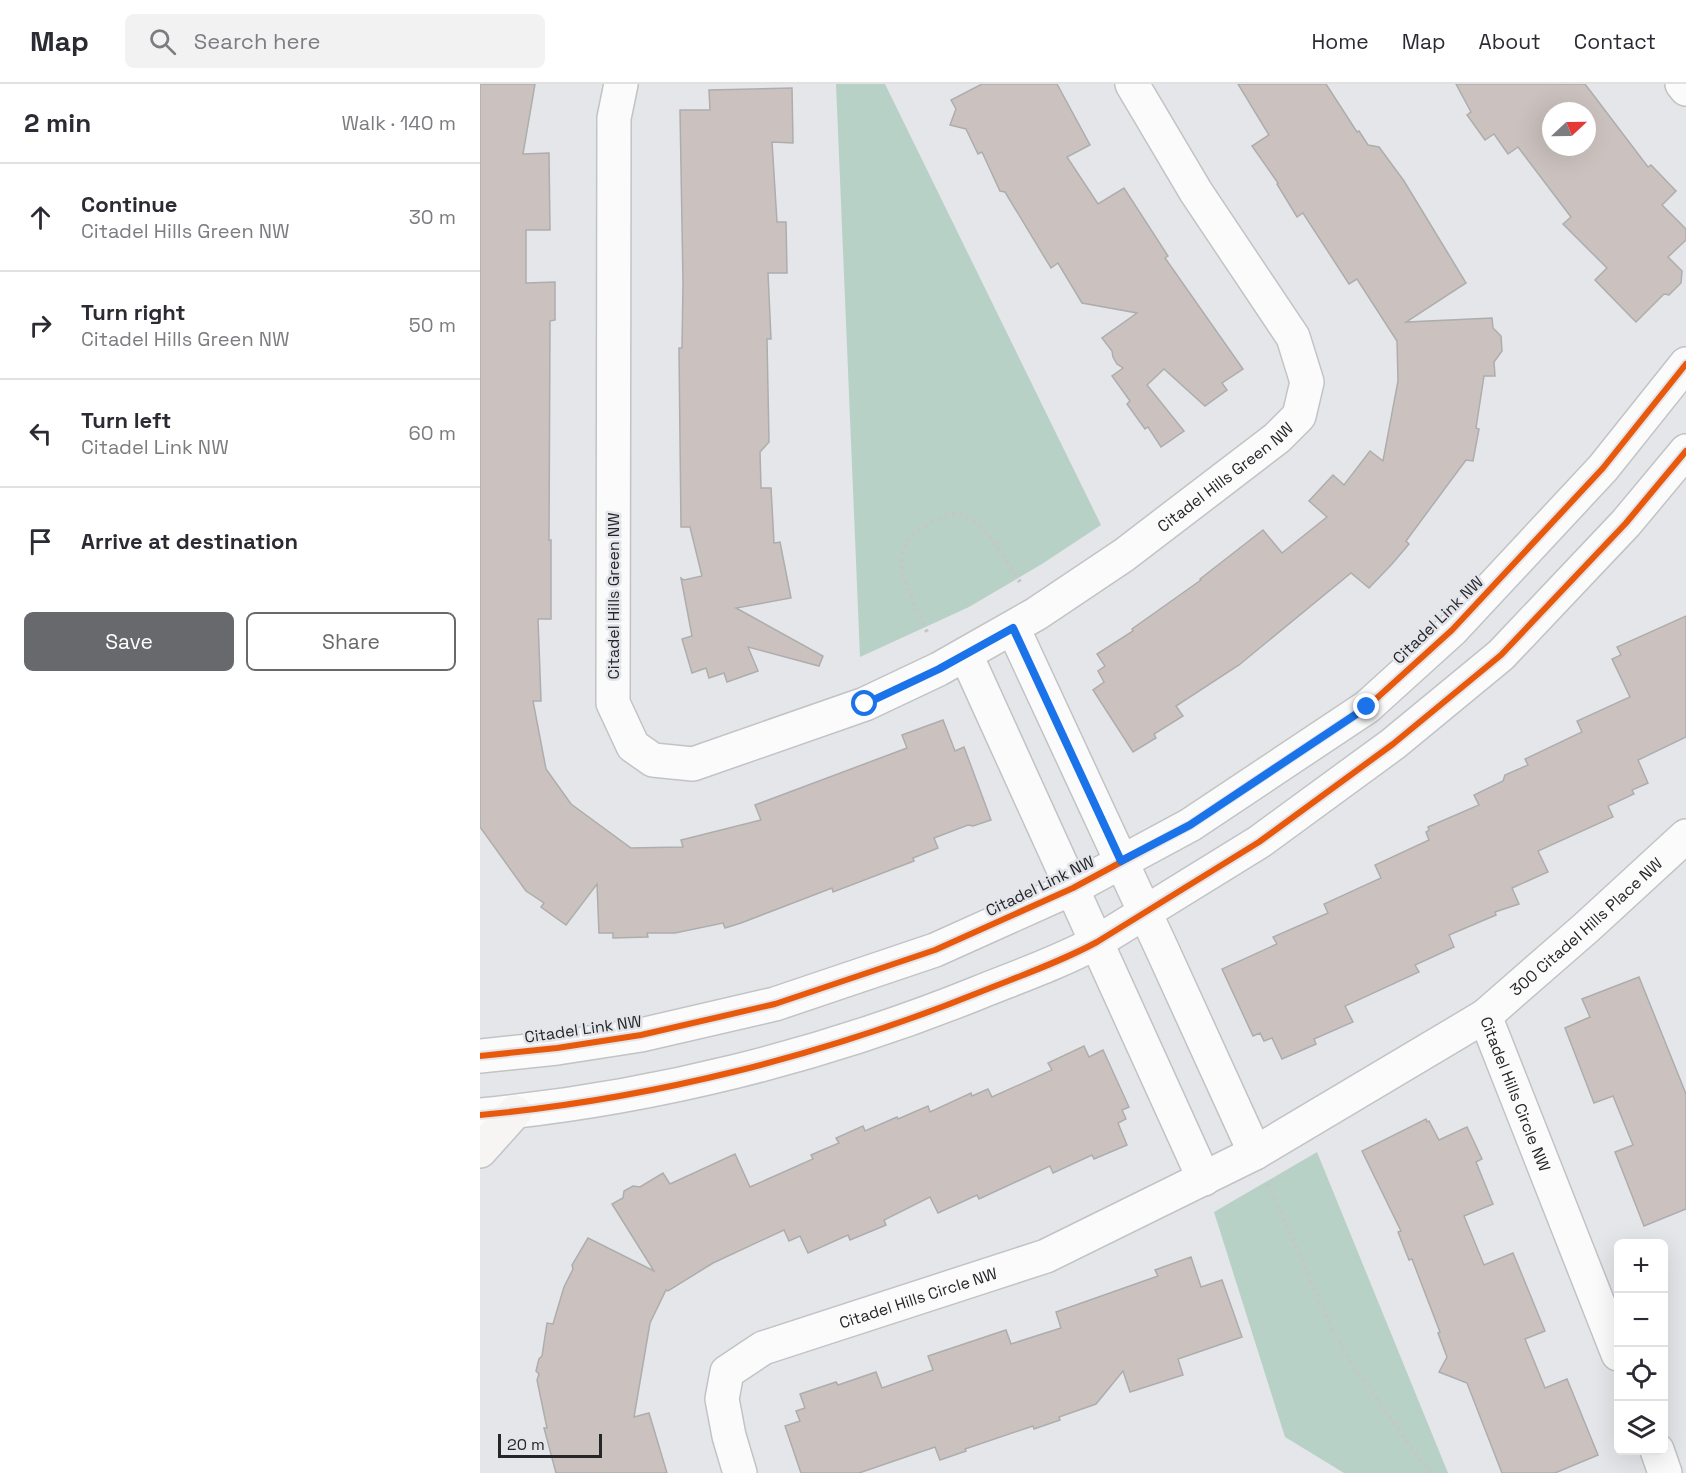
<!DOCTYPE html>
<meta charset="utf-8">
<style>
:root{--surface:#fff;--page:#f2f2f3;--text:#2b2b33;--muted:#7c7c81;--line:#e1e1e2;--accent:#68696c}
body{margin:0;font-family:"Space Grotesk",sans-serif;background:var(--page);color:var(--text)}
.controls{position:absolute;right:18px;bottom:18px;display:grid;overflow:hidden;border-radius:9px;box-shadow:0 6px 24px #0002}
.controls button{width:54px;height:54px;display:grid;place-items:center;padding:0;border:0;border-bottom:2px solid var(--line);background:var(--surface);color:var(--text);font:30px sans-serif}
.compass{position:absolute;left:1062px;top:18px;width:54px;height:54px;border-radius:50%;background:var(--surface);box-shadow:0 6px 24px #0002;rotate:68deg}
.scale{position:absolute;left:18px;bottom:15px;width:104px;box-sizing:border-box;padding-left:6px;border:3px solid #252628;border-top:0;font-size:16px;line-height:21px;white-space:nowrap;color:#252628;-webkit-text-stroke:4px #e3e5eb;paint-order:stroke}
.stop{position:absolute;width:18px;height:18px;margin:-14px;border:4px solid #1a73e8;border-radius:50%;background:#fff}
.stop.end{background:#1a73e8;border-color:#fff;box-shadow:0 2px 6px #0008}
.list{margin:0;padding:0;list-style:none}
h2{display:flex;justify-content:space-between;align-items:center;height:78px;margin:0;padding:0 24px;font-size:26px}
h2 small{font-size:20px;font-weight:400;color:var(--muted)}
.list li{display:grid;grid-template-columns:39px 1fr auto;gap:18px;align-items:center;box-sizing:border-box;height:108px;padding:0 24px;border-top:2px solid var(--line)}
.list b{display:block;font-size:22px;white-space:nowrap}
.list p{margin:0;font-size:20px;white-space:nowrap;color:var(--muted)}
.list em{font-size:20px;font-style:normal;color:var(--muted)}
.actions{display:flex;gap:12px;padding:18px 24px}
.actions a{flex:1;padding:14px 0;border:2px solid var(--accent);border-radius:9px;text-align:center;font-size:21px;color:var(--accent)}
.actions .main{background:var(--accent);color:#fff}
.icon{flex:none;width:33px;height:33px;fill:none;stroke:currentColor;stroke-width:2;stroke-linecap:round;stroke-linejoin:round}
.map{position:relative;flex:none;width:1206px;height:1389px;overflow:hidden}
header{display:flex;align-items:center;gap:36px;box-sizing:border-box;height:84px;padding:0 30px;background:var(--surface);border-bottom:2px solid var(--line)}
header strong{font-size:28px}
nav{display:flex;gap:33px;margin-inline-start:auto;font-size:21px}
.search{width:420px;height:54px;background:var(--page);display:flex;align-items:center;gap:15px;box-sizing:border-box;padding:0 21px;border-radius:9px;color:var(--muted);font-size:22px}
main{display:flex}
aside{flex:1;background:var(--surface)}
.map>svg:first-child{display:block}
</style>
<header>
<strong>Map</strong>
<div class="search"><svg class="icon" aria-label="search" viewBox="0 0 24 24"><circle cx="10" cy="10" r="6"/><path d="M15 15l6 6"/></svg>Search here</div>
<nav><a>Home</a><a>Map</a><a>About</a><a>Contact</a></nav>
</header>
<main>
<aside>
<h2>2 min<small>Walk · 140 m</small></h2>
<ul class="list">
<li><svg class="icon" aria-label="ahead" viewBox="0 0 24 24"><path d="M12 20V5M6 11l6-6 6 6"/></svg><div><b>Continue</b><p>Citadel Hills Green NW</p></div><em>30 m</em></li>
<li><svg class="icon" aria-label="right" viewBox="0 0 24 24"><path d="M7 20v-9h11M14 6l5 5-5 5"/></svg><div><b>Turn right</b><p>Citadel Hills Green NW</p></div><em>50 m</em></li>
<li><svg class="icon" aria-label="left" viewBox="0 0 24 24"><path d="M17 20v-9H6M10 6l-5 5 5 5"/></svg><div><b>Turn left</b><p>Citadel Link NW</p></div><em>60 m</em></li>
<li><svg class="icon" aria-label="arrive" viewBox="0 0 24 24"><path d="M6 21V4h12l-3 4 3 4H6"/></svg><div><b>Arrive at destination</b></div></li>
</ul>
<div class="actions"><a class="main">Save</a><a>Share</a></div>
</aside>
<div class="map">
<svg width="1206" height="1389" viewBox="0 0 1206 1389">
<rect width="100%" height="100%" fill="#e5e6e9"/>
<g fill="#b8d1c6">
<polygon points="356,0 405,0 621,441 562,480 489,523 380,573"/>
<polygon points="837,1068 968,1389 864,1389 805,1353 734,1128"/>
</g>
<g fill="#cbc2bf" stroke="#adadae" stroke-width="1.5" fill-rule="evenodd">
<polygon points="0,0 55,0 43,70 69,69 70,146 46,146 46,199 75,198 75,236 70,237 69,456 71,456 71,535 58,535 61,617 53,617 66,685 91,720 151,764 203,763 201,756 281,736 275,721 427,664 422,651 463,636 475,667 484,663 511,736 493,742 488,741 454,754 458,764 433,774 434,777 353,808 352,804 261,839 245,844 243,839 195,849 167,849 168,853 133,854 133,849 119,849 117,800 86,841 61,823 64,819 46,807 0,743"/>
<polygon points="502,0 577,0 610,61 587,73 618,120 644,104 688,172 685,174 763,285 742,299 747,306 725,322 684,285 667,301 704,347 681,363 668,343 665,345 647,320 650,317 632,292 643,284 637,280 633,273 632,267 622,254 657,229 602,219 578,179 571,184 525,108 520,107 502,68 498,70 486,45 470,41 476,25 471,16"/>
<polygon points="758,0 846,0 877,48 879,47 888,61 899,63 924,97 986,199 926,238 1012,234 1013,244 1021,252 1022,267 1014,278 1015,292 1004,292 996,344 999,345 993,377 986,376 926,457 929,460 912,480 889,504 871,489 759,581 696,622 703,632 674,650 676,654 653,668 613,606 624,598 618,587 625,582 617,570 653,547 652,545 721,496 720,495 783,446 802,469 847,433 829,417 853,391 864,401 890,367 903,377 918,297 917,257 877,195 869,200 823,129 817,133 797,100 798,99 772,62 789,51"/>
<path d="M976 0H1105L1168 83 1171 81 1196 107 1182 121 1206 145V156L1188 173 1202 187 1201 199 1189 211 1184 210 1156 238 1149 231 1115 196 1127 184 1083 140 1091 133 1038 63 1028 70 1014 50 1005 56 987 31 991 28ZM1071 27H1107V63H1071Z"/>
<polygon points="312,4 313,59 292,58 297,138 306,138 307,189 288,189 291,255 287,255 289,358 280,368 281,404 291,404 294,459 300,458 311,514 256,524 343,572 339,582 268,563 278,587 247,598 244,589 229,594 226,584 212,589 202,555 212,552 201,494 204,496 222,492 210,443 201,443 199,264 202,264 203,199 200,26 230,26 229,6"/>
<polygon points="1206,532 1206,653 1158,676 1168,699 1152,706 1154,710 1128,722 1133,733 1058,767 1068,788 1032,804 1039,820 1015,828 1016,831 969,851 974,863 935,881 939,888 865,922 873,938 834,955 836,960 802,975 792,954 784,957 780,949 773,952 742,885 797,860 793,853 848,829 844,820 901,794 895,781 949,756 946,748 949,746 948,743 999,721 994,711 1023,697 1025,691 1048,681 1045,675 1102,648 1097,637 1150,613 1132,575 1141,571 1137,563"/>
<polygon points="1159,893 1206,1010 1206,1125 1164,1142 1135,1068 1153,1061 1133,1012 1114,1019 1085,944 1110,933 1102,915"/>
<polygon points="604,962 609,973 623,966 649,1023 642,1026 646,1035 638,1039 647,1061 614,1075 612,1071 573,1089 570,1082 499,1115 497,1111 458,1129 450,1113 404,1136 406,1141 370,1156 368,1151 328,1169 320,1152 309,1157 304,1146 233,1179 188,1207 186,1206 170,1239 154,1333 169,1329 187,1389 76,1389 64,1344 67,1344 57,1296 59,1290 56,1287 59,1275 62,1272 67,1239 73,1240 84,1203 93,1185 92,1181 108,1154 174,1187 132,1120 143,1114 144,1107 153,1102 160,1103 183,1089 190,1100 255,1070 270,1103 333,1075 331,1071 359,1059 356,1054 383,1042 385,1047 417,1033 418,1035 448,1022 450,1028 491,1009 492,1012 508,1005 512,1013 572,986 568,979"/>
<polygon points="946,1035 947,1038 949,1037 959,1056 987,1043 1002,1075 996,1078 1013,1120 984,1132 1004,1181 1033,1169 1065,1247 1045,1255 1065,1304 1087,1295 1118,1371 1075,1389 1022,1389 987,1299 959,1288 967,1273 958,1249 960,1248 932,1175 929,1176 918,1148 921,1147 882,1067"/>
<polygon points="711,1173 721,1203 742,1196 762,1253 698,1275 703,1291 650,1308 643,1287 616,1320 579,1333 580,1336 554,1345 553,1342 485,1365 486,1367 460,1376 455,1363 379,1389 321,1389 305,1342 320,1337 316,1327 325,1324 320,1310 356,1298 358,1301 396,1288 402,1304 453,1286 448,1272 526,1246 531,1260 581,1244 576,1228 678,1192 675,1186"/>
</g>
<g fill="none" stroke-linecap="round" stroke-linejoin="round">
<g stroke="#c2c3c5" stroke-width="36">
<g id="minor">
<path id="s1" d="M141 0 134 34 133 619 153 662 173 676 213 680 385 620 459 585 556 530 644 471 797 354 819 332 827 298 813 253 716 108 652 0"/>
<polyline points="533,544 681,863 775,1069"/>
<polyline points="486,571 724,1095"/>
<path id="s2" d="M1005 932 1107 843 1206 752"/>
<polyline points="1177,1366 1185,1389"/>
<path id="s3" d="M260 1389 249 1352 242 1315 247 1288 283 1264 566 1172 775 1069 1005 932 1138 1270"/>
</g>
</g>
<g stroke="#c2c3c5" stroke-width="36">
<g id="tertiary">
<polyline points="1202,0 1206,5"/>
<polyline points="0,972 77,964 161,951 295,920 455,866 593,804 710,741 887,623 972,546 1123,384 1206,280"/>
<path d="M0 1031C171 1015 342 972 500 908 540 892 580 878 617 858L779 758 913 660 1021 571 1146 439 1206 367"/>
</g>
</g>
<g stroke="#c2c3c5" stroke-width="36">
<polyline id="secondary" points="0,1067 35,1028"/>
</g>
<g stroke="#c6c6c7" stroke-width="4" stroke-dasharray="3 4.5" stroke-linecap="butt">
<path d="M447 548C440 532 421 492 421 478 421 465 430 450 442 444 451 438 464 429 476 430 501 430 527 478 540 498"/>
<polyline points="788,1100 853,1247 873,1282 950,1389"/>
</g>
<use href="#minor" stroke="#fbfbfc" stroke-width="33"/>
<use href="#tertiary" stroke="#fbfbfc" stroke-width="33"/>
<use href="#secondary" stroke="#f7f5f3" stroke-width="33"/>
<g stroke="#e3e5eb" stroke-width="10">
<g id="cycleway">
<polyline points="0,972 77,964 161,951 295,920 455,866 593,804 710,741 887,623 972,546 1123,384 1206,280"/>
<path d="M0 1031C171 1015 342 972 500 908 540 892 580 878 617 858L779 758 913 660 1021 571 1146 439 1206 367"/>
</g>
</g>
<use href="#cycleway" stroke="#e8590c" stroke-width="6"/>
</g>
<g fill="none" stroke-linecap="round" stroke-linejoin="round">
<polyline stroke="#1a73e8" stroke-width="8" points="385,620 459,585 533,544 641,777 710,741 887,623"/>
</g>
<g text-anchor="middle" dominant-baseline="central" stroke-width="5" stroke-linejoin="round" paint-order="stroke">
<g font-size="16" fill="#252628" stroke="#e3e5eb">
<text stroke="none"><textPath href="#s1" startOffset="1341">Citadel Hills Green NW</textPath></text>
<text transform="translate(133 512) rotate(-90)">Citadel Hills Green NW</text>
<text transform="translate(958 536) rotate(-44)">Citadel Link NW</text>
<text transform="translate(560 802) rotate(-26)">Citadel Link NW</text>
<text stroke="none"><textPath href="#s2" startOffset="135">300 Citadel Hills Place NW</textPath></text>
<text transform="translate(103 945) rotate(-8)">Citadel Link NW</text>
<text stroke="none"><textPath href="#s3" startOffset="1029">Citadel Hills Circle NW</textPath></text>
<text stroke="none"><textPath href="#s3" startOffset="310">Citadel Hills Circle NW</textPath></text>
</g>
</g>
</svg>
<div class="controls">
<button>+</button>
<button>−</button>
<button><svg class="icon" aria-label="locate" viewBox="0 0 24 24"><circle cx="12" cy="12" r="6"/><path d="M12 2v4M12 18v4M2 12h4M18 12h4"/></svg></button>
<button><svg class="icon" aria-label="layers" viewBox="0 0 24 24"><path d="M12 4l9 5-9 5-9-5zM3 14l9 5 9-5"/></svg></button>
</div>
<svg class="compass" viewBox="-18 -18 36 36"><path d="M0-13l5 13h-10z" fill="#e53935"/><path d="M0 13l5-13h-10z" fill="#7c7c81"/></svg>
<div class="scale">20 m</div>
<div class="stop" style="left:385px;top:620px"></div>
<div class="stop end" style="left:887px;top:623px"></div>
</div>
</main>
